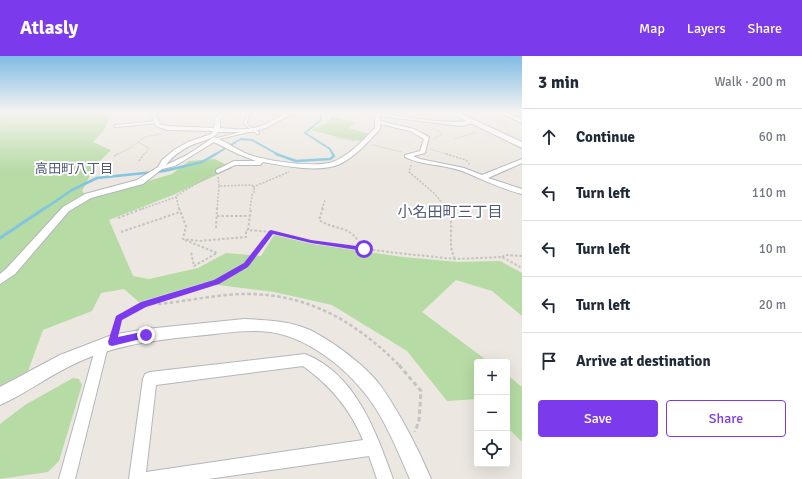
<!DOCTYPE html>
<meta charset="utf-8">
<style>
:root{--surface:#fff;--page:#f2f2f3;--text:#1f2937;--muted:#747a83;--line:#e0e1e3;--accent:#7c3aed}
body{margin:0;font-family:Signika,"Noto Sans JP",sans-serif;background:var(--page);color:var(--text)}
.controls{position:absolute;right:12px;bottom:12px;display:grid;overflow:hidden;border-radius:4px;box-shadow:0 4px 16px #0002}
.controls button{width:36px;height:36px;display:grid;place-items:center;padding:0;border:0;border-bottom:1px solid var(--line);background:var(--surface);color:var(--text);font:20px sans-serif}
.stop{position:absolute;width:12px;height:12px;margin:-9px;border:3px solid #7c3aed;border-radius:50%;background:#fff}
.stop.end{background:#7c3aed;border-color:#fff;box-shadow:0 1px 4px #0008}
.list{margin:0;padding:0;list-style:none}
h2{display:flex;justify-content:space-between;align-items:center;height:52px;margin:0;padding:0 16px;font-size:17px}
h2 small{font-size:13px;font-weight:400;color:var(--muted)}
.list li{display:grid;grid-template-columns:26px 1fr auto;gap:12px;align-items:center;box-sizing:border-box;height:56px;padding:0 16px;border-top:1px solid var(--line)}
.list b{display:block;font-size:15px;white-space:nowrap}
.list em{font-size:13px;font-style:normal;color:var(--muted)}
.actions{display:flex;gap:8px;padding:12px 16px}
.actions a{flex:1;padding:9px 0;border:1px solid var(--accent);border-radius:4px;text-align:center;font-size:14px;color:var(--accent)}
.actions .main{background:var(--accent);color:#fff}
.icon{flex:none;width:22px;height:22px;fill:none;stroke:currentColor;stroke-width:2;stroke-linecap:round;stroke-linejoin:round}
.map{position:relative;flex:none;width:522px;height:423px;overflow:hidden}
header{display:flex;align-items:center;gap:24px;box-sizing:border-box;height:56px;padding:0 20px;background:var(--accent);color:#fff}
header strong{font-size:19px}
nav{display:flex;gap:22px;margin-inline-start:auto;font-size:14px}
main{display:flex}
aside{flex:1;background:var(--surface)}
.map>svg:first-child{display:block}
</style>
<header>
<strong>Atlasly</strong>
<nav><a>Map</a><a>Layers</a><a>Share</a></nav>
</header>
<main>
<div class="map">
<svg width="522" height="423" viewBox="0 0 522 423">
<rect width="100%" height="100%" fill="#ece7e0"/>
<g fill="#b6dba4">
<polygon points="0,56 111,56 104,74 93,86 111,94 95,110 82,135 89,143 172,118 189,105 215,103 232,112 173,139 109,164 133,220 149,223 198,212 226,197 261,200 274,179 312,188 403,201 458,206 500,205 522,217 522,260 492,235 456,224 422,256 489,306 477,306 477,343 447,345 407,295 332,249 274,236 203,227 139,246 124,233 101,237 92,255 43,274 28,315 0,330"/>
<polygon points="332,60 356,67 348,72 370,78 362,85 337,81 311,74 327,67"/>
<polygon points="507,319 522,331 522,386 507,371"/>
<polygon points="73,322 79,323 82,329 59,405 48,416 0,423 0,368 25,349"/>
</g>
<g fill="none" stroke-linecap="round" stroke-linejoin="round">
<g stroke="#81c5e0" stroke-width="2">
<polyline points="321,56 321,64 305,77 330,93 333,99"/>
<polyline points="214,99 241,83 252,84 279,99"/>
</g>
<g stroke="#81c5e0" stroke-width="2.5">
<polyline points="276,98 296,105 330,103 334,100 333,98"/>
<polyline points="44,153 72,134 97,122 164,115 202,106 216,98"/>
</g>
<polyline stroke="#81c5e0" stroke-width="3" points="0,182 45,152"/>
<g stroke="#b4b6be" stroke-width="2">
<g id="service">
<polygon points="251,56 254,56 249,59 246,68 259,76 259,78 257,78 244,68 247,59"/>
<polygon points="258,56 270,56 292,59 291,60"/>
<polygon points="157,65 158,66 158,67 115,71 114,70 115,69"/>
<polygon points="248,74 249,74 249,76 215,84 214,83"/>
</g>
</g>
<g stroke="#b4b6be" stroke-width="2">
<g id="minor">
<path d="M150 56H155L160 68 168 70 214 72 215 62 223 56H228L220 63V72C234 73 247 75 261 70 273 66 282 56 295 56L266 72 251 76H218C214 83 202 85 194 88 183 93 173 99 166 109L187 99 214 81C225 85 236 93 247 98 265 105 318 113 335 105 351 98 363 84 375 72V59L358 56C394 56 438 71 472 64L475 66 474 67 461 70 380 60V65L414 73 429 81 425 97 413 100 420 103 464 112 482 119 522 103V107L488 122 522 133V138C501 133 482 123 462 115 443 108 423 110 405 101V99L420 95 424 83 410 75 380 68V73C368 86 356 100 340 108 320 117 284 110 263 106L260 109H235L218 117 216 116V114L234 105H256L238 98 214 86 175 110 162 113 143 128 91 142 69 155 15 218 0 228V218L7 212 63 151 85 138 137 124 158 111 162 104 174 94 188 86 211 78 213 75 167 74 156 70Z"/>
<polygon points="498,56 505,56 522,63 522,67"/>
<polygon points="102,284 106,286 108,290 75,423 59,423 96,290 98,286"/>
<path d="M305 298C356 318 376 376 393 423H377L369 400 208 423H129L143 323 145 318 150 316ZM303 310C331 330 350 353 363 384L146 416 156 329Z"/>
</g>
</g>
<g stroke="#b4b6be" stroke-width="2">
<path id="tertiary" d="M244 263C266 264 290 265 310 274 332 285 365 309 380 329 398 354 419 394 431 423H410C398 396 385 363 367 340 345 311 307 281 270 276 245 273 220 278 195 280 150 285 113 289 72 309 47 321 25 338 0 349V331L60 299 112 279 146 273Z"/>
</g>
<g stroke="#b4b6be" stroke-width="2">
<polygon id="secondary" points="448,56 457,56 522,86 522,92"/>
</g>
<g stroke="#c4c4c4" stroke-width="1" stroke-dasharray="1.5 1" stroke-linecap="butt">
<polyline points="48,59 51,56"/>
<polyline points="490,65 497,64 509,68"/>
<polyline points="0,66 37,56"/>
<polyline points="432,72 443,78 433,83"/>
<polyline points="337,82 355,85"/>
<polyline points="455,83 476,76"/>
<polyline points="138,86 149,92 144,99"/>
<polyline points="373,89 401,96"/>
<polyline points="430,93 450,99"/>
<polyline points="116,99 130,92 145,81 161,78"/>
</g>
<g stroke="#c4c4c4" stroke-width="1.5" stroke-dasharray="2 1.5" stroke-linecap="butt">
<polyline points="446,98 466,104 470,109"/>
<polyline points="114,100 118,98"/>
<polyline points="139,105 144,98"/>
<polyline points="411,109 409,116 434,137 447,153"/>
<polyline points="218,121 219,130 252,129 255,134 252,139 250,153"/>
<polyline points="253,131 289,116"/>
<polyline points="142,153 176,141"/>
<polyline points="179,153 176,140 212,118"/>
<polyline points="217,153 219,130"/>
<polyline points="322,153 325,144"/>
</g>
<g stroke="#c4c4c4" stroke-width="2" stroke-dasharray="2.5 2" stroke-linecap="butt">
<polyline points="179,152 186,170 183,183 199,185 246,181 246,174 248,174"/>
<path d="M323 152 319 164C340 177 348 166 364 193"/>
<path d="M447 152C456 168 446 187 455 203"/>
<polyline points="217,160 249,160"/>
<polyline points="118,162 144,152"/>
<polyline points="216,172 217,152"/>
<polyline points="121,176 180,156"/>
<polyline points="271,176 311,186 397,197 455,203 502,201 522,212"/>
<polyline points="185,184 217,197 194,210 191,196"/>
<polyline points="502,201 505,199 522,200"/>
<polyline points="224,222 246,209 271,176 248,174 251,152"/>
</g>
<g stroke="#c4c4c4" stroke-width="2.5" stroke-dasharray="3.5 2.5" stroke-linecap="butt">
<path d="M152 247 159 248C188 245 218 238 247 238 310 238 357 267 400 310"/>
<polyline points="116,273 119,262 144,248 217,226 225,221"/>
</g>
<polyline stroke="#c4c4c4" stroke-width="3" stroke-dasharray="4.5 3" stroke-linecap="butt" points="399,309 421,335 419,364 415,376"/>
<use href="#service" fill="#fff" fill-rule="evenodd"/>
<use href="#minor" fill="#fff" fill-rule="evenodd"/>
<use href="#tertiary" fill="#fff" fill-rule="evenodd"/>
<use href="#secondary" fill="#fff" fill-rule="evenodd"/>
</g>
<linearGradient id="sky" x2="0" y2="1"><stop stop-color="#7fbbe5"/><stop offset="0.49" stop-color="#f6f4f1"/><stop offset="1" stop-color="#f6f4f1" stop-opacity="0"/></linearGradient>
<rect width="522" height="115" fill="url(#sky)"/>
<polygon fill="#7c3aed" points="271,174 311,184 364,191 367,193 364,195 311,187 273,178 248,211 219,228 146,251 122,264 118,281 146,275 150,279 149,281 112,290 109,289 108,286 116,260 141,246 214,224 244,207 269,175"/>
<g text-anchor="middle" dominant-baseline="central" stroke-width="4" stroke-linejoin="round" paint-order="stroke">
<g font-size="13" fill="#525877" stroke="#fff">
<text x="74" y="113">高田町八丁目</text>
</g>
<g font-size="15" fill="#525877" stroke="#fff">
<text x="450" y="156">小名田町三丁目</text>
</g>
</g>
</svg>
<div class="controls">
<button>+</button>
<button>−</button>
<button><svg class="icon" aria-label="locate" viewBox="0 0 24 24"><circle cx="12" cy="12" r="6"/><path d="M12 2v4M12 18v4M2 12h4M18 12h4"/></svg></button>
</div>
<div class="stop" style="left:364px;top:193px"></div>
<div class="stop end" style="left:146px;top:279px"></div>
</div>
<aside>
<h2>3 min<small>Walk · 200 m</small></h2>
<ul class="list">
<li><svg class="icon" aria-label="ahead" viewBox="0 0 24 24"><path d="M12 20V5M6 11l6-6 6 6"/></svg><div><b>Continue</b></div><em>60 m</em></li>
<li><svg class="icon" aria-label="left" viewBox="0 0 24 24"><path d="M17 20v-9H6M10 6l-5 5 5 5"/></svg><div><b>Turn left</b></div><em>110 m</em></li>
<li><svg class="icon" aria-label="left" viewBox="0 0 24 24"><path d="M17 20v-9H6M10 6l-5 5 5 5"/></svg><div><b>Turn left</b></div><em>10 m</em></li>
<li><svg class="icon" aria-label="left" viewBox="0 0 24 24"><path d="M17 20v-9H6M10 6l-5 5 5 5"/></svg><div><b>Turn left</b></div><em>20 m</em></li>
<li><svg class="icon" aria-label="arrive" viewBox="0 0 24 24"><path d="M6 21V4h12l-3 4 3 4H6"/></svg><div><b>Arrive at destination</b></div></li>
</ul>
<div class="actions"><a class="main">Save</a><a>Share</a></div>
</aside>
</main>
